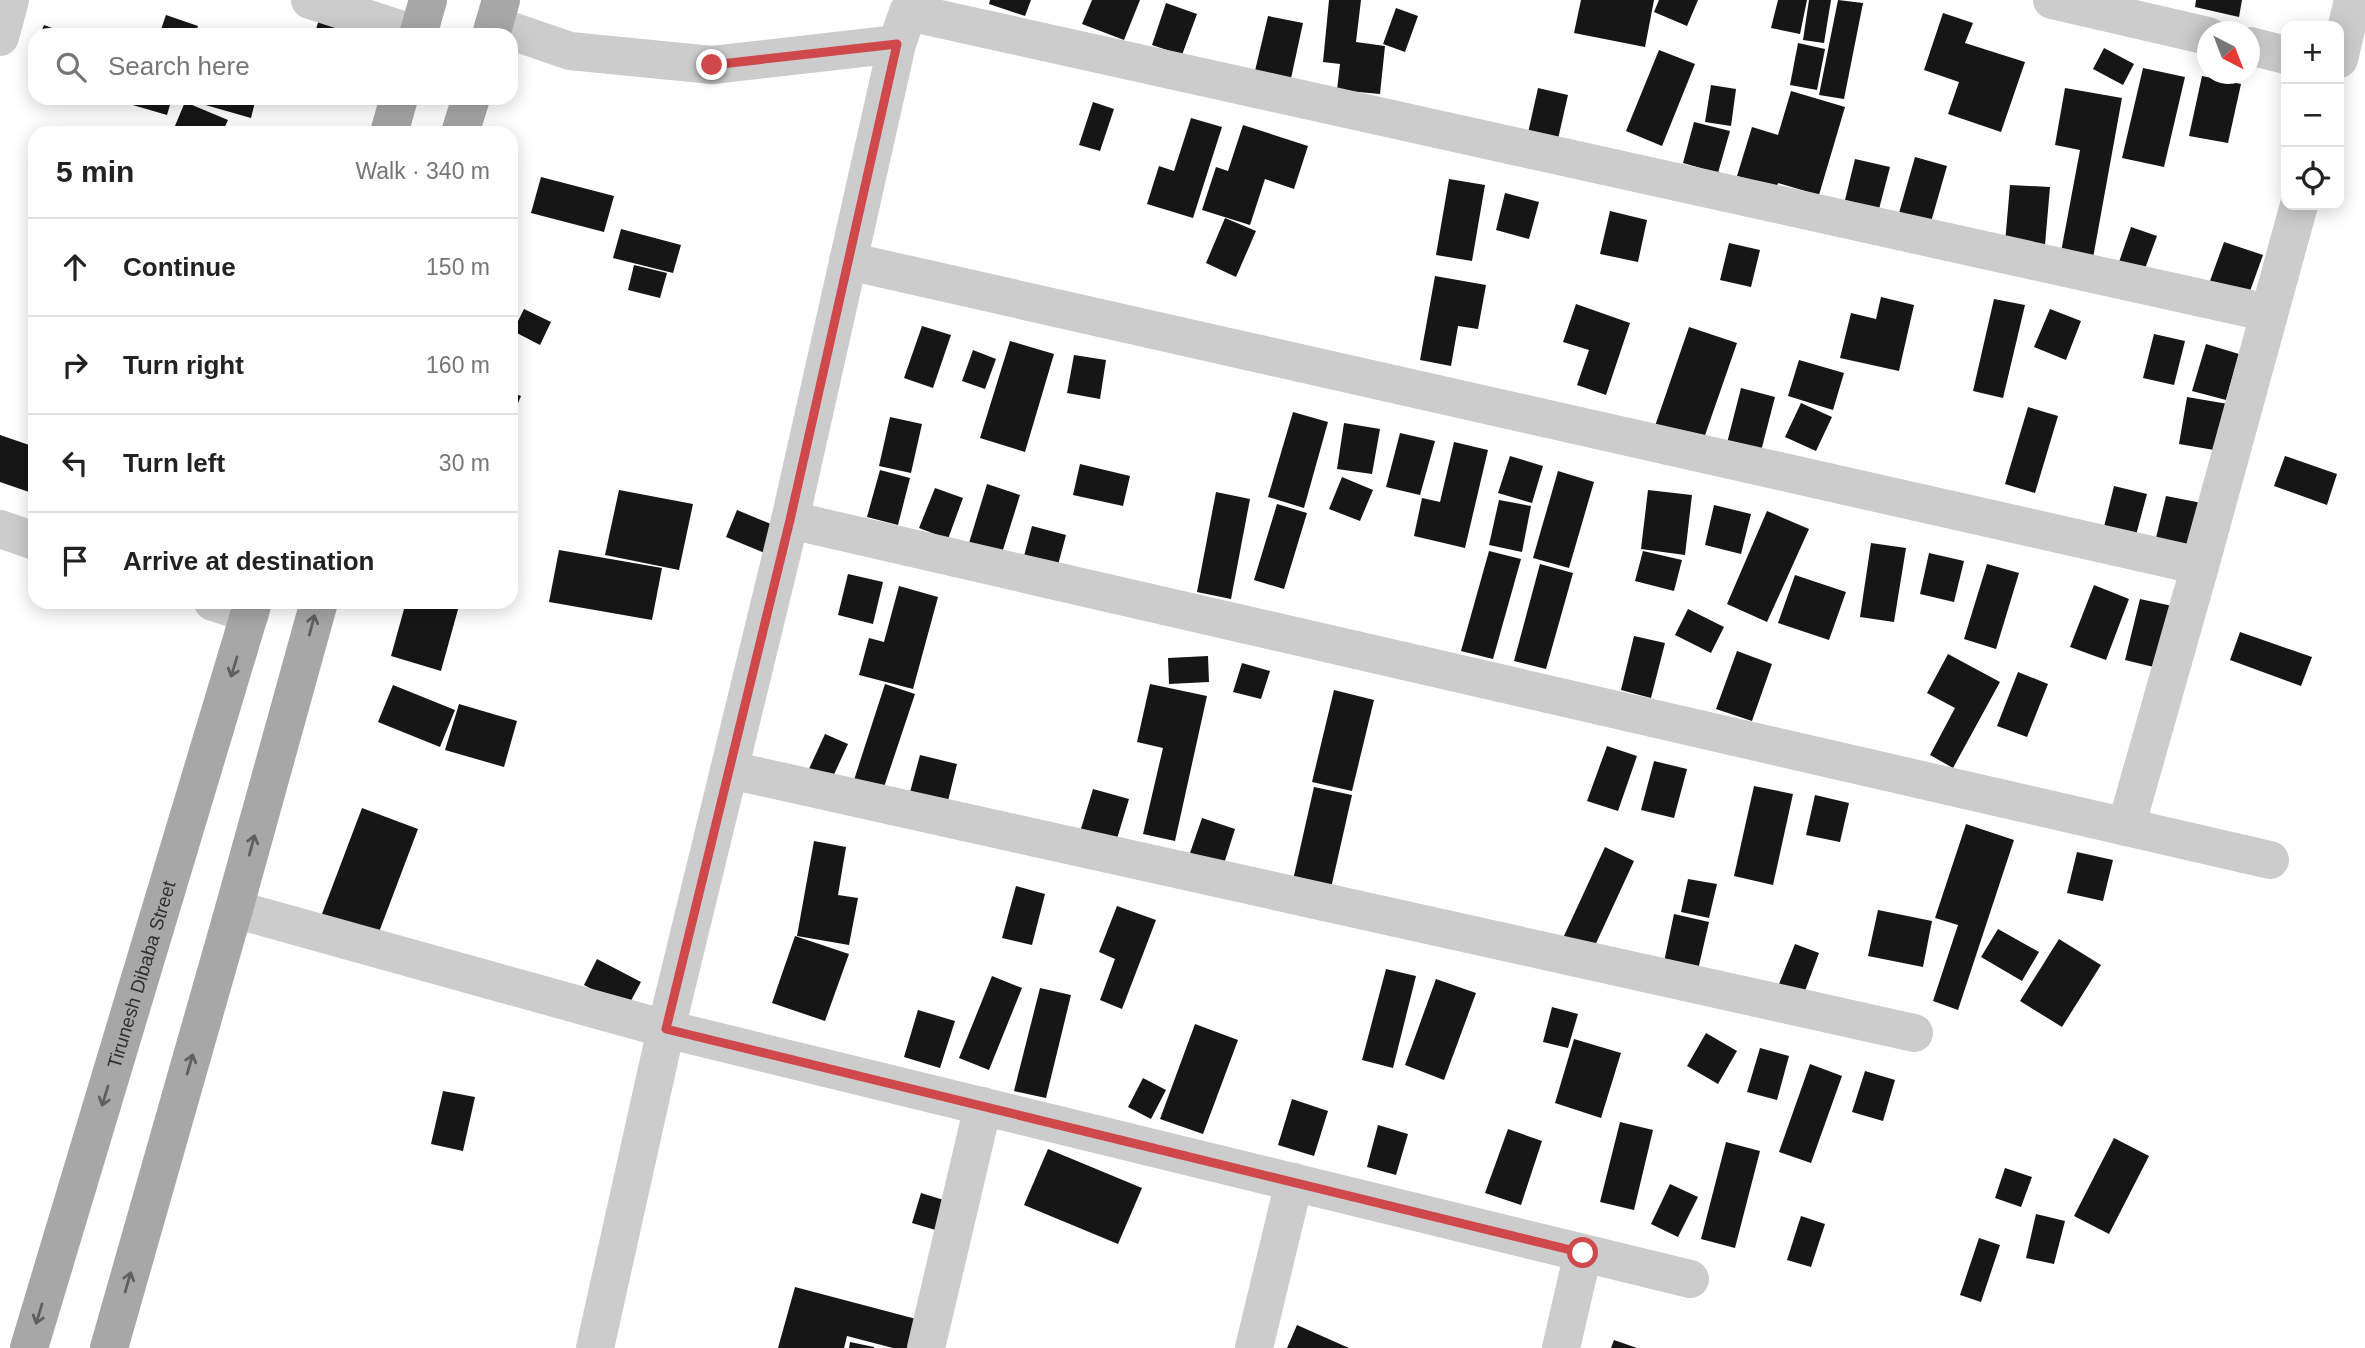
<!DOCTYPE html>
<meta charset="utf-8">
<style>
:root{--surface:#fff;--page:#f6f6f6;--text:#222;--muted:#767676;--line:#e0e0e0}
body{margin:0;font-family:Helvetica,sans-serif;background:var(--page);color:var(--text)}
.controls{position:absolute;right:21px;top:21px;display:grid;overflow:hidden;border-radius:14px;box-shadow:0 4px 18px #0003}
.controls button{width:63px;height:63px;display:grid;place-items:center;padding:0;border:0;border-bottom:2px solid var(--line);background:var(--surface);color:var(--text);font:35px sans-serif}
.compass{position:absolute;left:2197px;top:21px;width:63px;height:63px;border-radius:50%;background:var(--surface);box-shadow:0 4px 18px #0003;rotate:138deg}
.stop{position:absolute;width:21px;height:21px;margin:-16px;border:5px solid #cf484b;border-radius:50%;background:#fff}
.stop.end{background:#cf484b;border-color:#fff;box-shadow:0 2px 7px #0008}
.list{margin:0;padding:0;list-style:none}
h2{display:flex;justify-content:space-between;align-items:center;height:91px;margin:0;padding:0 28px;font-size:30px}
h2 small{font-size:23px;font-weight:400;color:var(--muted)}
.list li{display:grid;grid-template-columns:46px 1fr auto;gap:21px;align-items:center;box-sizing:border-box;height:98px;padding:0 28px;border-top:2px solid var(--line)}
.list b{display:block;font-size:26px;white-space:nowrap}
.list em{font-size:23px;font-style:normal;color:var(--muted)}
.icon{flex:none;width:38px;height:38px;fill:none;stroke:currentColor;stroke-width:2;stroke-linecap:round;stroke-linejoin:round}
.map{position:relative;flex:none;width:2365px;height:1348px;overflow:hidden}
.search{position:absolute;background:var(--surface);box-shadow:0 4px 18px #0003;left:28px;top:28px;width:490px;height:77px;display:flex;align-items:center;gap:18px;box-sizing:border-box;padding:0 24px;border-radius:21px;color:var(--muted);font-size:26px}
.panel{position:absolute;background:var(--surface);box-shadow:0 4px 18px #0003;left:28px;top:126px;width:490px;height:483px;border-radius:21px}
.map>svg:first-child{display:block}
</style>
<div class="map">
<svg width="2365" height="1348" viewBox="0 0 2365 1348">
<rect width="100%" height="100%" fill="#fff"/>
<g fill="#161616">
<polygon points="990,0 1031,0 1025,16 989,4"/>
<polygon points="1092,0 1140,0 1124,40 1082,24"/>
<polygon points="1329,0 1361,0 1356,42 1385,46 1380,94 1337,90 1340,64 1323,62"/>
<polygon points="1581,0 1654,0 1645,47 1574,33"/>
<polygon points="1659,0 1698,0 1687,26 1654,12"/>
<polygon points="1778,0 1807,0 1800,34 1771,28"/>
<polygon points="1809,0 1831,0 1824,43 1803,40"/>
<polygon points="1838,0 1863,3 1844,99 1819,95"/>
<polygon points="2196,0 2242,0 2239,17 2195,7"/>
<polygon points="1166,3 1197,14 1182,55 1152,45"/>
<polygon points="323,8 362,35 314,35"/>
<polygon points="1396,8 1418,16 1405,52 1383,44"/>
<polygon points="1943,13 1973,23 1965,43 2025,62 2001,132 1948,114 1959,82 1924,70"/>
<polygon points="166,15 198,26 195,35 159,35"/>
<polygon points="1268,16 1303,23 1290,83 1254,75"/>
<polygon points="44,25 71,35 40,35"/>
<polygon points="1798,43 1825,49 1817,90 1790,85"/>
<polygon points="2104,48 2134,64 2123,85 2093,69"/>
<polygon points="1659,50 1695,64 1662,146 1626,131"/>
<polygon points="2143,68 2185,77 2164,167 2122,158"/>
<polygon points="2202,76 2241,84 2228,143 2189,136"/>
<polygon points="1711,85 1736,89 1731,126 1705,122"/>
<polygon points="1538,88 1568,95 1558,139 1528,133"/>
<polygon points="2065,88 2122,98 2093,258 2061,252 2080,150 2055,145"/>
<polygon points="1791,91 1845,107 1819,195 1778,183 1777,187 1737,176 1752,127 1778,135"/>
<polygon points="120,98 172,98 167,115 119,101"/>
<polygon points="181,98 256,98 251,118"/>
<polygon points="185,102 228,120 222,133 172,133"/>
<polygon points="1093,102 1114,109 1100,151 1079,145"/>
<polygon points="1191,118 1222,127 1193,218 1147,204 1159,166 1174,171"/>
<polygon points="1694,122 1730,131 1718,173 1683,163"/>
<polygon points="1243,125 1308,146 1294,189 1265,179 1250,225 1202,210 1216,167 1228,171"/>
<polygon points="1915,157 1947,166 1931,222 1899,213"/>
<polygon points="1855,159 1890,167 1879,209 1845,200"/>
<polygon points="541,177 614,196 604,232 531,213"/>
<polygon points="1449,179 1485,185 1472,261 1436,255"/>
<polygon points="2010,185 2050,187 2045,245 2005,243"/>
<polygon points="1505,193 1539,202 1529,239 1496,230"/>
<polygon points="1610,211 1647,220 1638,262 1600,254"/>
<polygon points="1225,218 1256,231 1236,277 1206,263"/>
<polygon points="2131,227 2157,236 2143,274 2118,265"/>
<polygon points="621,229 681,245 673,273 613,258"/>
<polygon points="2224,242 2263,255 2249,294 2210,281"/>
<polygon points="1729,243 1760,250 1751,287 1720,280"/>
<polygon points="634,265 667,273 660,298 628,290"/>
<polygon points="1435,276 1486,285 1478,329 1458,326 1451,366 1420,360"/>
<polygon points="1881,297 1914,305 1899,371 1840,358 1851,313 1876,319"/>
<polygon points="1994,299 2025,305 2003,398 1973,391"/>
<polygon points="1576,304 1630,323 1606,395 1577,385 1589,350 1563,342"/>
<polygon points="524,309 551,322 540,345 513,331"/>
<polygon points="2050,309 2081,321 2066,360 2034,347"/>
<polygon points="922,326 951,335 933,388 904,378"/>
<polygon points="1689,327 1737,343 1703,441 1655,426"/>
<polygon points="2154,334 2185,341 2174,385 2143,378"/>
<polygon points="1010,341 1054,354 1025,452 980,438"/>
<polygon points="2206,344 2239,354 2226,400 2192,391"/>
<polygon points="973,350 996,359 985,389 962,381"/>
<polygon points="1074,355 1106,360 1100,399 1067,393"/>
<polygon points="1799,360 1844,373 1833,410 1788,396"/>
<polygon points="1741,388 1775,397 1760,455 1726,447"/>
<polygon points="511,392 521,396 511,420"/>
<polygon points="2187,397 2228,404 2220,451 2179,444"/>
<polygon points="1801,403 1832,417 1816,451 1785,437"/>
<polygon points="2028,407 2058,416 2035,493 2005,484"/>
<polygon points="1293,412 1328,422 1304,508 1268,497"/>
<polygon points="890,417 922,424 911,473 879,466"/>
<polygon points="1344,423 1380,429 1372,474 1337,469"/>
<polygon points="1400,433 1435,441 1420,495 1386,487"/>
<polygon points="0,435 35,447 35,494 0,482"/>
<polygon points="1454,442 1488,450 1465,548 1414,536 1422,498 1440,502"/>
<polygon points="1510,456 1543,466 1532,503 1498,493"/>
<polygon points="2285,456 2337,474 2327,505 2274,486"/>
<polygon points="1080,464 1130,476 1123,506 1073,495"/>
<polygon points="880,470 910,478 898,525 867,517"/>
<polygon points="1558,471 1594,482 1569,568 1533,558"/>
<polygon points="1342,477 1373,490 1360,521 1329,509"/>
<polygon points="987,484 1020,495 1002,553 969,543"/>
<polygon points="2114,486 2147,494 2135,539 2103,531"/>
<polygon points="935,488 963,498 948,539 919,528"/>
<polygon points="619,490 693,504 679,570 605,555"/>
<polygon points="1648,490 1692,495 1685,555 1641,549"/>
<polygon points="1216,492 1250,499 1231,599 1197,592"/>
<polygon points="2166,496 2207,504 2197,552 2155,542"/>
<polygon points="1499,500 1531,506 1522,552 1489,545"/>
<polygon points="1277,504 1307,513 1284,589 1254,580"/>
<polygon points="1714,505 1751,514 1741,554 1705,545"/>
<polygon points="737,510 778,527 767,554 726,537"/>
<polygon points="1767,511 1809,529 1767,622 1727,604"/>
<polygon points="1032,526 1066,535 1058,565 1024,556"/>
<polygon points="1871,543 1906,548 1894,622 1860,617"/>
<polygon points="559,550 662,568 652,620 549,602"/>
<polygon points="1489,551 1521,559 1493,659 1461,651"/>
<polygon points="1643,551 1682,560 1674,591 1635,581"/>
<polygon points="1929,553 1964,561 1954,602 1920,594"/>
<polygon points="1540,564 1573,573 1546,669 1514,661"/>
<polygon points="1987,564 2019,573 1996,649 1964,639"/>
<polygon points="848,574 883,582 873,624 838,615"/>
<polygon points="1795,575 1846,592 1829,640 1778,623"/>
<polygon points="2094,585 2129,599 2106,660 2070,647"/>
<polygon points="899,586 938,597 913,689 859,675 869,638 884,642"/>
<polygon points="2140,599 2177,607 2162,669 2125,660"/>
<polygon points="406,602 460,602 441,671 391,656"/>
<polygon points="1688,609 1724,627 1711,653 1675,635"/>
<polygon points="2240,632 2312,657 2301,686 2230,660"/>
<polygon points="1634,636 1665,643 1651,698 1621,690"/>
<polygon points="1737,651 1772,664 1752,721 1716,709"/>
<polygon points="1948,654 2000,682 1953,768 1930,755 1955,708 1927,693"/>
<polygon points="1208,656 1209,682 1169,684 1168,658"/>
<polygon points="1242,663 1270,671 1261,699 1233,692"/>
<polygon points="2018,672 2048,684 2027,737 1997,726"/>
<polygon points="885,684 915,694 883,790 854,780"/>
<polygon points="1150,684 1207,696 1175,841 1143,834 1163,748 1137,742"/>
<polygon points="393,685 455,710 440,747 378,722"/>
<polygon points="1334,690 1374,700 1352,791 1312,782"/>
<polygon points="459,704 517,721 504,767 445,750"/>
<polygon points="825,734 848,744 831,781 808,771"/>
<polygon points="1607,746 1637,756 1618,811 1587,801"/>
<polygon points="920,755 957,764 947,805 909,796"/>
<polygon points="1654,761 1687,769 1674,818 1641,810"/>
<polygon points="1754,786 1793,794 1773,885 1734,876"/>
<polygon points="1314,787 1352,795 1331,888 1293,880"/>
<polygon points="1093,789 1129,799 1116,842 1080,832"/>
<polygon points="1815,795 1849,803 1840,842 1806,835"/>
<polygon points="362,808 418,829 373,948 317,927"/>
<polygon points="1202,818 1235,829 1223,867 1189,856"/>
<polygon points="1966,824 2014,840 1958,1010 1933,1001 1958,925 1935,918"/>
<polygon points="814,841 846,847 838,895 858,898 849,945 797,936"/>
<polygon points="1605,847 1634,861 1592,952 1563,938"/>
<polygon points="2077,852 2113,860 2103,901 2067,893"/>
<polygon points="1688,879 1717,884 1709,918 1681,912"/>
<polygon points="1016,886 1045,894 1032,945 1002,938"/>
<polygon points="1117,906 1156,920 1122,1009 1100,1000 1115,959 1099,952"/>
<polygon points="1878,910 1932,921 1923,967 1868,956"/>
<polygon points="1674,914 1709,922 1698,970 1664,962"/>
<polygon points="1998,929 2039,952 2022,981 1981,957"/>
<polygon points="795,936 849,954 825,1021 772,1003"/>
<polygon points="2059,939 2101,965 2062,1027 2020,1001"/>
<polygon points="1795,944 1819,953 1802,999 1777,989"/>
<polygon points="597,959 641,982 627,1008 584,985"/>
<polygon points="1386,969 1416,976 1393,1068 1362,1060"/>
<polygon points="992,976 1022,988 989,1070 959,1058"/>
<polygon points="1436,979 1476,993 1444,1080 1405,1065"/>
<polygon points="1040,988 1071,995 1046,1098 1014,1091"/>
<polygon points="1552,1007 1578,1014 1568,1048 1543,1042"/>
<polygon points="918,1010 955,1021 940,1068 904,1057"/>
<polygon points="1195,1024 1238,1040 1203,1134 1160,1119"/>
<polygon points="1706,1033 1737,1051 1718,1084 1687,1066"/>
<polygon points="1574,1039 1621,1053 1601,1118 1555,1103"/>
<polygon points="1760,1048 1789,1056 1777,1100 1747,1092"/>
<polygon points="1810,1064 1842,1076 1811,1163 1779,1152"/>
<polygon points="1865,1071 1895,1080 1883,1121 1852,1112"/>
<polygon points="1143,1078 1166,1090 1151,1119 1128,1107"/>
<polygon points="443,1091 475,1097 463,1151 431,1144"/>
<polygon points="1292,1099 1328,1111 1314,1156 1278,1145"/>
<polygon points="1620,1122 1653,1130 1634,1210 1600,1202"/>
<polygon points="1378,1125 1408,1134 1396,1175 1367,1167"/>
<polygon points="1508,1129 1542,1141 1521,1205 1485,1193"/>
<polygon points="2114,1138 2149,1156 2109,1234 2074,1216"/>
<polygon points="1726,1142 1760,1151 1735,1248 1701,1239"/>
<polygon points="1048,1149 1142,1188 1118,1244 1024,1205"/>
<polygon points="2005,1168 2032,1177 2021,1207 1995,1198"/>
<polygon points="1670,1184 1698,1197 1678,1237 1651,1224"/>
<polygon points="921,1193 947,1201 939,1231 912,1223"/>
<polygon points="2036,1214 2065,1221 2054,1264 2026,1258"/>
<polygon points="1801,1216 1825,1224 1811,1267 1787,1260"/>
<polygon points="1979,1238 2000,1245 1981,1302 1960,1295"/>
<polygon points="795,1287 920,1320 912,1348 893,1348 847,1336 844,1348 778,1348"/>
<polygon points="1297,1325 1349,1348 1287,1348"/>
<polygon points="1614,1340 1637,1348 1611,1348"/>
<polygon points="850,1342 874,1347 874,1348 849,1348"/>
</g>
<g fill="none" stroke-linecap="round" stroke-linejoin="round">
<g stroke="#ccc" stroke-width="38">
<polyline points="310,0 418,35"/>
<polyline points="2052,0 2208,36"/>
<polyline points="494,25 570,51 712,65 897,44 908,12 2269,313"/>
<polyline points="0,37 10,0"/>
<polyline points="2250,46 2286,55"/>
<polyline points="2339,59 2353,0"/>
<polyline points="848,261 2200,566"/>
<polyline points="790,520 2270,860"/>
<polyline points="0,529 35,541"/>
<polyline points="213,602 250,614"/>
<polyline points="730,770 1914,1033"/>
<polyline points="2126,827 2200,566 2299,205"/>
<polyline points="234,909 666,1029 1690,1279"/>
<polyline points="595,1348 666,1029 790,520 897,44"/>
<polyline points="926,1348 983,1106"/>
<polyline points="1254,1348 1294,1182"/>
<polyline points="1561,1348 1583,1253"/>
</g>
<g stroke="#a7a7a7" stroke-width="38">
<polyline points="418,35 428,0"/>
<polyline points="491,35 501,0"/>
<polyline points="389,133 399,98"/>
<polyline points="460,133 471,98"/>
<path id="s1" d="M29 1348 253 602"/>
<polyline points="109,1348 234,909 319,602"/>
</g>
</g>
<defs><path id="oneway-shaft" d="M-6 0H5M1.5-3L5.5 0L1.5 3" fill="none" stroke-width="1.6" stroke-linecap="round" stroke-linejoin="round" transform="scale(1.75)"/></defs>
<g stroke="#5f5f5f">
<use href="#oneway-shaft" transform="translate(312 625) rotate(-75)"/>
<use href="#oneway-shaft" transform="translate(234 667) rotate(107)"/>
<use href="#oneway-shaft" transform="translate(252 845) rotate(-75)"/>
<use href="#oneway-shaft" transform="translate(190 1064) rotate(-74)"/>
<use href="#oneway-shaft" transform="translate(105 1096) rotate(107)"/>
<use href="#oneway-shaft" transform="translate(128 1282) rotate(-74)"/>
<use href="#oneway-shaft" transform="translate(39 1314) rotate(107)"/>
</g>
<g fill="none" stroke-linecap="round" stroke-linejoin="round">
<polyline stroke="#cf484b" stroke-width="9" points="712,65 897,44 790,520 666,1029 1583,1253"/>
</g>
<g text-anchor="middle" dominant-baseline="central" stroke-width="7" stroke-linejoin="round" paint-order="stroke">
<g font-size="19" fill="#2f2f2f" stroke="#fff">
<text stroke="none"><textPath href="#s1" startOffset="390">Tirunesh Dibaba Street</textPath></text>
</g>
</g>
</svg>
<div class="controls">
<button>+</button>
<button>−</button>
<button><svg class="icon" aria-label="locate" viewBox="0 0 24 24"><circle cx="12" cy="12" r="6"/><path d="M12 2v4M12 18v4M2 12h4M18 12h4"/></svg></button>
</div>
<svg class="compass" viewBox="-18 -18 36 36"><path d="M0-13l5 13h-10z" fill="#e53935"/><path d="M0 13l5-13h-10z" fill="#767676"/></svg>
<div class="stop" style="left:1583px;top:1253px"></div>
<div class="stop end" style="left:712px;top:65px"></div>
<div class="search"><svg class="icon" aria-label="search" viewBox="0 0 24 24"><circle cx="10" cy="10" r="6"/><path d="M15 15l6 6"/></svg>Search here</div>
<section class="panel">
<h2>5 min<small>Walk · 340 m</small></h2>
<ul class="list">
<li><svg class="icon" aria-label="ahead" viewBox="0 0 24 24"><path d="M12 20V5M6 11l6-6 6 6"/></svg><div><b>Continue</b></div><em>150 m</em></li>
<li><svg class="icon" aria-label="right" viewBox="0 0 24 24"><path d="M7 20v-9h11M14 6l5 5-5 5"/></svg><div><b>Turn right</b></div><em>160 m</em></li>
<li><svg class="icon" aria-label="left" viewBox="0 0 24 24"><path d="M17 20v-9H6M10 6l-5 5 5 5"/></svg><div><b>Turn left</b></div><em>30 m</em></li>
<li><svg class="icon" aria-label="arrive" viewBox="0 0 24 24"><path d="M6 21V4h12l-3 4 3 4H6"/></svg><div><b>Arrive at destination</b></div></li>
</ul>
</section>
</div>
